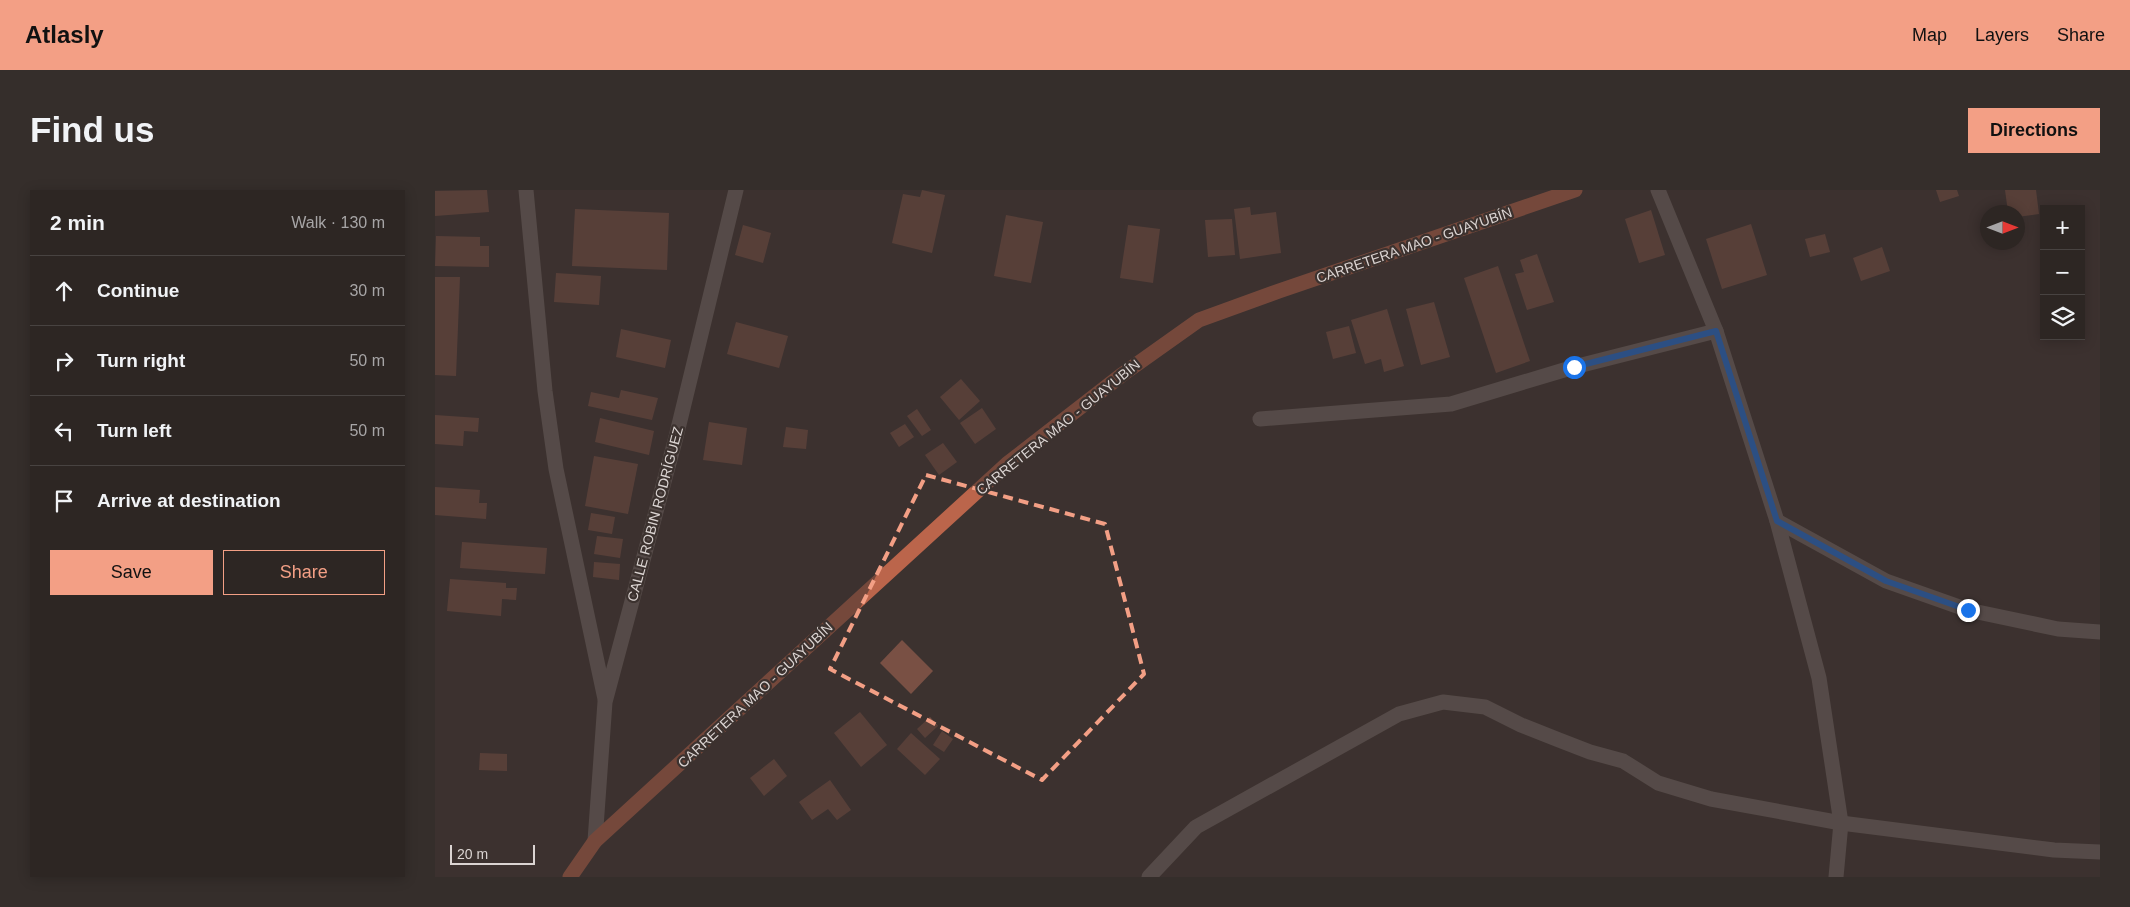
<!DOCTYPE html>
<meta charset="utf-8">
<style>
:root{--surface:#2d2623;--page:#352e2b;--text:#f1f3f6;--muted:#a7a5a6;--line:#484341;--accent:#f39f85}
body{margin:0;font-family:Helvetica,sans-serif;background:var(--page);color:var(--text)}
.controls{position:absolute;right:15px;top:15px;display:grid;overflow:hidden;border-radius:0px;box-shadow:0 2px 12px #0003}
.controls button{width:45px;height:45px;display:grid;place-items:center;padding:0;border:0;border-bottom:1px solid var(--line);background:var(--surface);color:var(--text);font:25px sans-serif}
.compass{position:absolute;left:1545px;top:15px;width:45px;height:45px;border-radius:50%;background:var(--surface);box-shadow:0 2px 12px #0003;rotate:90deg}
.scale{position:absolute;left:15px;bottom:12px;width:85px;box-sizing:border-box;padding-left:5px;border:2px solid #dbd4d2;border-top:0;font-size:14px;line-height:18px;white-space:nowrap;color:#dbd4d2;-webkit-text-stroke:4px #3c322f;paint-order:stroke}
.stop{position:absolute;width:15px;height:15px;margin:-11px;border:4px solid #1a73e8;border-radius:50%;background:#fff}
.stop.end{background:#1a73e8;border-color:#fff;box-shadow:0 1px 5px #0008}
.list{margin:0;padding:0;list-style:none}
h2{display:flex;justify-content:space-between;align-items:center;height:65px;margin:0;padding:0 20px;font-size:21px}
h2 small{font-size:16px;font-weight:400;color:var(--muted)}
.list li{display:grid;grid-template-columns:32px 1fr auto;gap:15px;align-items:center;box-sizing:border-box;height:70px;padding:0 20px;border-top:1px solid var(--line)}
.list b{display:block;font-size:19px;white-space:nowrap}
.list em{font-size:16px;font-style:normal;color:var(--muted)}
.actions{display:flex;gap:10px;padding:15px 20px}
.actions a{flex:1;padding:11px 0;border:1px solid var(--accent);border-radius:0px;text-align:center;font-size:18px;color:var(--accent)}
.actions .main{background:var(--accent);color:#111}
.icon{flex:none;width:28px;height:28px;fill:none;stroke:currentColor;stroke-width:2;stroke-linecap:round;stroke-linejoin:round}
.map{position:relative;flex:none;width:1665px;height:687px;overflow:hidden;border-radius:0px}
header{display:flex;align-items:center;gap:30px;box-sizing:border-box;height:70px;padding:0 25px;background:var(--accent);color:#111}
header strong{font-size:24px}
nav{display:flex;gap:28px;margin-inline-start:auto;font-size:18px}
.intro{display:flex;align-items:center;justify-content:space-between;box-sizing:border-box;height:120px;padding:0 30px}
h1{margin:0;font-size:35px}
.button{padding:12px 22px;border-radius:0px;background:var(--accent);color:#111;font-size:18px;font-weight:700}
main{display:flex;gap:30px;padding:0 30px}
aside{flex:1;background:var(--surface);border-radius:0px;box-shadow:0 2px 12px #0003}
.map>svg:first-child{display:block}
</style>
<header>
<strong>Atlasly</strong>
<nav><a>Map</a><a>Layers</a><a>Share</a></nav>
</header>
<div class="intro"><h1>Find us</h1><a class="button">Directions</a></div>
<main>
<aside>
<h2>2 min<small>Walk · 130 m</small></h2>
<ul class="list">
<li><svg class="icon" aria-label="ahead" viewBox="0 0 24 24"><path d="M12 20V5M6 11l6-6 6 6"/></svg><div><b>Continue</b></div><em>30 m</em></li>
<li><svg class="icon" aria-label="right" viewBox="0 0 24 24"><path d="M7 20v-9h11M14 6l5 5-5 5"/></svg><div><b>Turn right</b></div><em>50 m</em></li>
<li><svg class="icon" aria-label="left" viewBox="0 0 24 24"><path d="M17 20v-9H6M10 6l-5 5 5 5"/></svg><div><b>Turn left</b></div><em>50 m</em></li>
<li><svg class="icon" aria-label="arrive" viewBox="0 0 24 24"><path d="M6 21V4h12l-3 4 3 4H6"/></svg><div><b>Arrive at destination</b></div></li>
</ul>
<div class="actions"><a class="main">Save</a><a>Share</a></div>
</aside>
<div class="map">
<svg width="1665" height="687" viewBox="0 0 1665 687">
<rect width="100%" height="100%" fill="#3c322f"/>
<g fill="#795044">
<polygon points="52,0 54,22 0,26 0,1"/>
<polygon points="487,0 510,5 497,63 457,53 468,4 485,7"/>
<polygon points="1501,0 1522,0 1524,6 1505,12"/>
<polygon points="1570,0 1601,0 1604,24 1582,27 1582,22 1573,22"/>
<polygon points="815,17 816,25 841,22 846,63 805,69 799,19"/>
<polygon points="140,19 234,23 232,80 137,76"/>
<polygon points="1216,20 1230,65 1204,73 1190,29"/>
<polygon points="571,25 608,32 596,93 559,86"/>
<polygon points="797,29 800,65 773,67 770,30"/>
<polygon points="1316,34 1332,85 1287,99 1271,49"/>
<polygon points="308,35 336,43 328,73 300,65"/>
<polygon points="693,35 725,39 718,93 685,88"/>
<polygon points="1390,44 1395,62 1375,67 1370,49"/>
<polygon points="1,46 45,47 45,56 54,56 54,77 0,76"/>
<polygon points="1447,57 1455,81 1426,91 1418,68"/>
<polygon points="1102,64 1119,112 1092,120 1080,84 1089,82 1085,70"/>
<polygon points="1063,76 1095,171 1061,183 1029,88"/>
<polygon points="121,83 166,86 164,115 119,112"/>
<polygon points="0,87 25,87 21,186 0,185"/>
<polygon points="999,112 1015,167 986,175 971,119"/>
<polygon points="952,119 969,176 949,182 946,169 930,174 916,130"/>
<polygon points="301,132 353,146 344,178 292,164"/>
<polygon points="914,136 921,163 898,169 891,142"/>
<polygon points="186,139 236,150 230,178 181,167"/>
<polygon points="526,189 545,211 524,230 505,207"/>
<polygon points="186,200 223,208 217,230 153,216 156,202 184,208"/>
<polygon points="547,218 561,239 540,254 525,233"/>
<polygon points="482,219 496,240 487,246 472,226"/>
<polygon points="0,225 44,228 43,242 29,241 28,256 0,254"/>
<polygon points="165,228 219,241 214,265 160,252"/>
<polygon points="274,232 312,238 307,275 268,270"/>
<polygon points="470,234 479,247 464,257 455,243"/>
<polygon points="351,237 373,240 371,259 348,257"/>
<polygon points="508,253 522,272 504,285 490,265"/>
<polygon points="159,266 203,274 193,324 150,316"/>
<polygon points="0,297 45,300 44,313 52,313 51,329 0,325"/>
<polygon points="156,323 180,327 177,344 153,340"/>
<polygon points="162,346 188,349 185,368 159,364"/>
<polygon points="27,352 112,358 110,384 25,378"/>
<polygon points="159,372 185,374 184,390 158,387"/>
<polygon points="15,389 71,393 71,398 82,398 81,410 67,409 66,426 12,421"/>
<polygon points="467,450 498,481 476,504 445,473"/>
<polygon points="425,522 452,555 426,577 399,543"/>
<polygon points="495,527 503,536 490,548 482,539"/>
<polygon points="507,541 518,549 509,562 498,555"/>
<polygon points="476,543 505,569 490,585 462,559"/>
<polygon points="45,563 72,564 72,581 44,580"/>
<polygon points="339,569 352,586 329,606 315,588"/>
<polygon points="395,590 416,620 402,630 393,619 377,630 364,612"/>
</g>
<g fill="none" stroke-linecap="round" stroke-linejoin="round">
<g stroke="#746966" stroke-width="15">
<polyline points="91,0 110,201 121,279 170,509"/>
<polyline points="1223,0 1281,141 1342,331 1384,488 1406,633 1401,687"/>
<polyline points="825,229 1016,214 1139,177 1281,141"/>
<polyline points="1342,331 1451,391 1533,420 1623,439 1665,442"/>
<polyline points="160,651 170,512 241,247 301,0"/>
<polyline points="714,687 761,637 964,524 1008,512 1050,517 1086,535 1124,550 1155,562 1188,571 1223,593 1276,609 1406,633 1619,660 1665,662"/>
</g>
<polyline stroke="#bb654b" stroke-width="15" points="135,687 160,651 572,274 688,184 764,130 844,101 1140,0"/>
</g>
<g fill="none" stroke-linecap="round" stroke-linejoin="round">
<polyline stroke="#1a73e8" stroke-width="6" points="1139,177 1281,141 1342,331 1451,391 1533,420"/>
</g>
<path d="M0 0H1665V687H0ZM491 285 670 334 709 484 607 590 395 479Z" fill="#3c322f" fill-opacity=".55" fill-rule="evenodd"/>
<path fill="none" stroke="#f39f85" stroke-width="4" stroke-dasharray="10 6" stroke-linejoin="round" d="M491 285 670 334 709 484 607 590 395 479Z"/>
<g text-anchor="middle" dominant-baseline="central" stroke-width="4.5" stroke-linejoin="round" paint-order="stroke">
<g font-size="14" fill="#dbd4d2" stroke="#3c322f">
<text transform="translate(979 55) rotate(-19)">CARRETERA MAO - GUAYUBÍN</text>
<text transform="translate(623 237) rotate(-39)">CARRETERA MAO - GUAYUBÍN</text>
<text transform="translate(220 324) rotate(-75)">CALLE ROBIN RODRÍGUEZ</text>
<text transform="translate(320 505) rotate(-43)">CARRETERA MAO - GUAYUBÍN</text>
</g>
</g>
</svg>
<div class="controls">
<button>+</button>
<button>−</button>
<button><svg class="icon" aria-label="layers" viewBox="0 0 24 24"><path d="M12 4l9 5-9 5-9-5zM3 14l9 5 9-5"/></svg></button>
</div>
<svg class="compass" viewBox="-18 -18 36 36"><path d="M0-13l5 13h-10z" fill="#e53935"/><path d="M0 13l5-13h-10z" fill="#a7a5a6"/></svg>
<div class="scale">20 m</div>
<div class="stop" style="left:1139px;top:177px"></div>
<div class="stop end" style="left:1533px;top:420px"></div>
</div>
</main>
